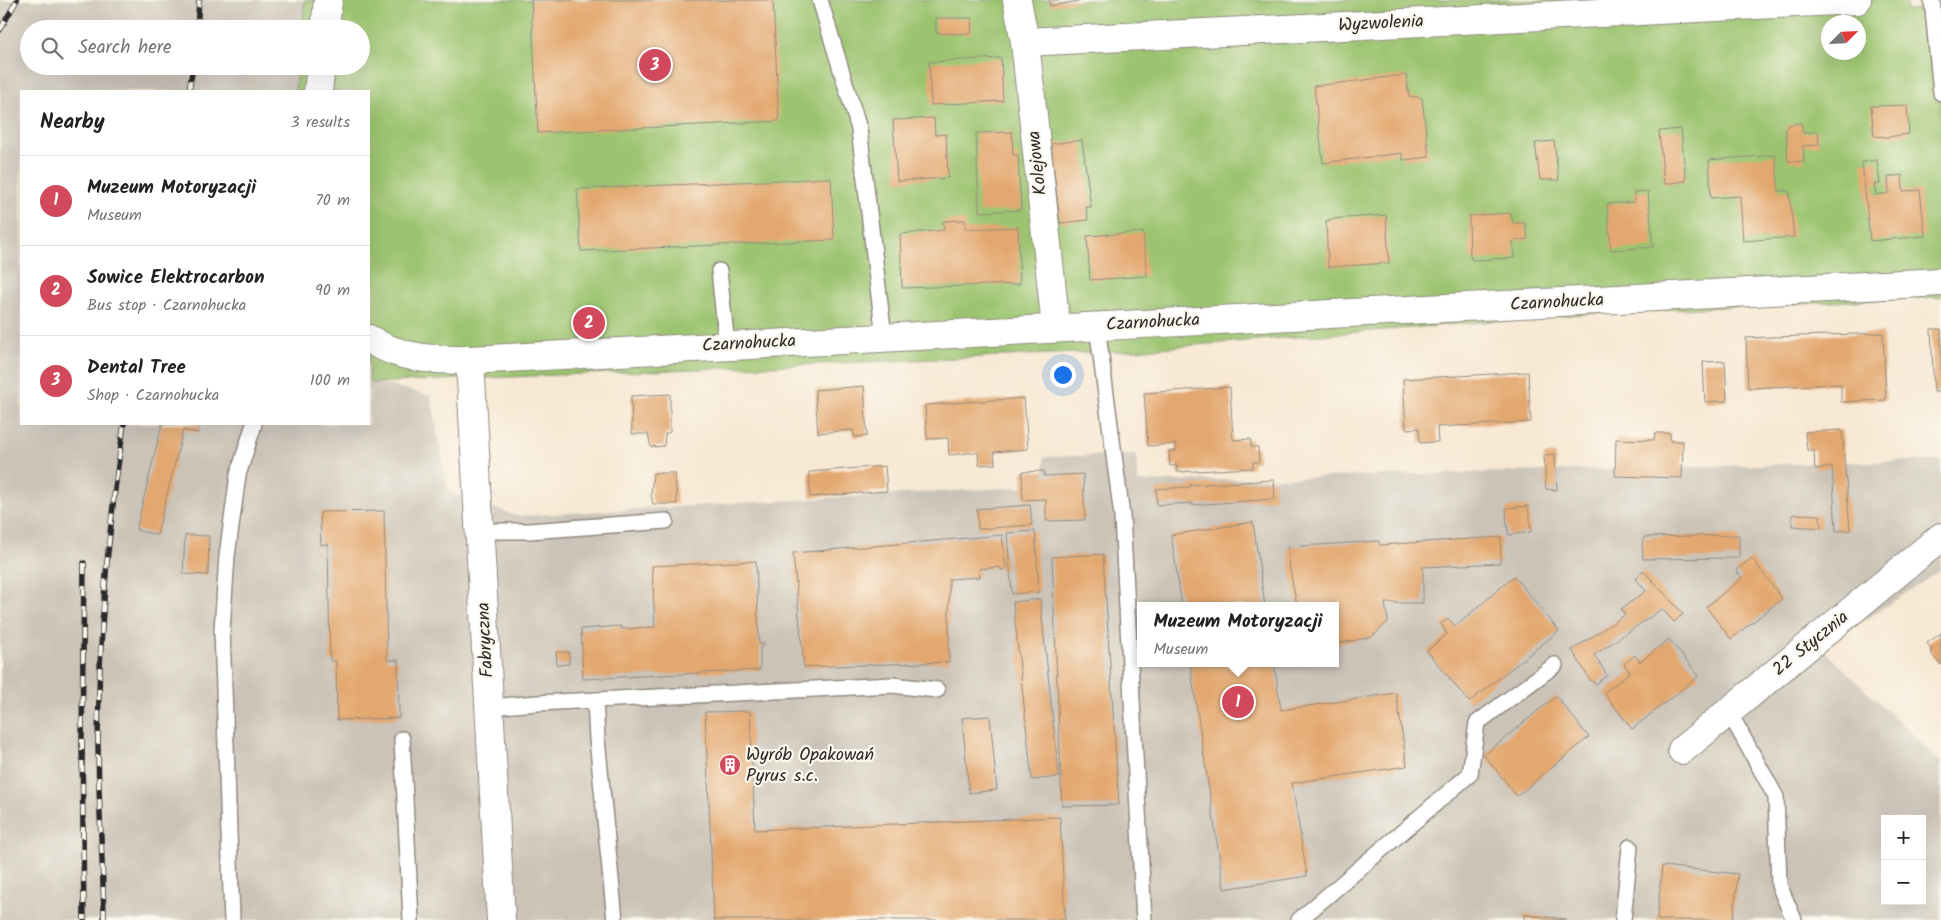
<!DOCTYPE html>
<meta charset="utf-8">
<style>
:root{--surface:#fff;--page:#f6f6f6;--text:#222;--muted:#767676;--line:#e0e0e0;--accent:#d1495b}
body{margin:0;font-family:Kalam,sans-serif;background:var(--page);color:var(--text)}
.controls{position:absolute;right:15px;bottom:15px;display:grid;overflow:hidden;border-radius:0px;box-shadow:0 5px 20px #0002}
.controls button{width:45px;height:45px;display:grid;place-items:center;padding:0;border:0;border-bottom:1px solid var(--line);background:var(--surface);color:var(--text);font:25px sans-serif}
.compass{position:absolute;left:1821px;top:15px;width:45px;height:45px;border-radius:50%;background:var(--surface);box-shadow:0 5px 20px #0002;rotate:66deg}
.you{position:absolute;left:1062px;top:374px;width:18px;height:18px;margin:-12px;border:4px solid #fff;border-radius:50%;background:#1a73e8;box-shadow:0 0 0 8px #1a73e833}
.badge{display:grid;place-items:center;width:32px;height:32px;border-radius:50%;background:var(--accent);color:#fff;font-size:16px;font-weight:700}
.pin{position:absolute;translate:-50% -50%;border:2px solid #fff;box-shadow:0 1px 5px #0006}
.popup{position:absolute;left:1137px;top:602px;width:202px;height:65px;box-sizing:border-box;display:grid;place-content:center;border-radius:0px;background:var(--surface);filter:drop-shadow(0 1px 4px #0005);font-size:16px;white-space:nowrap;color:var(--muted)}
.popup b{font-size:19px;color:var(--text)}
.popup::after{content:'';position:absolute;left:50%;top:100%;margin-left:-10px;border:10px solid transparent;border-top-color:var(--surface)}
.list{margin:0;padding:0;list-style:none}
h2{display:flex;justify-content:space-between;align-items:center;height:65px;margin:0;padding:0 20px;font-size:21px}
h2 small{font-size:16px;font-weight:400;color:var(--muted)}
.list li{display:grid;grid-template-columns:32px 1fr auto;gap:15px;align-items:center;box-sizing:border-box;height:90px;padding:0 20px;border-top:1px solid var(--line)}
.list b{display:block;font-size:19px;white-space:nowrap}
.list p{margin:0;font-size:16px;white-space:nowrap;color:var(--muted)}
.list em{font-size:16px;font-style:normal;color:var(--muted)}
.icon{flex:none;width:28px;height:28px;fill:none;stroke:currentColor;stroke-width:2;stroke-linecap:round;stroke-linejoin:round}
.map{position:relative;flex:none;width:1941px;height:920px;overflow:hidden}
.search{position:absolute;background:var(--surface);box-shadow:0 5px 20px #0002;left:20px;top:20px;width:350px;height:55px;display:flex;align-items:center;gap:12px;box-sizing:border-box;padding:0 18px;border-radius:28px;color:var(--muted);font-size:19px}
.panel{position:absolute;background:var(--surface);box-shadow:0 5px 20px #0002;left:20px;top:90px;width:350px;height:335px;border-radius:0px}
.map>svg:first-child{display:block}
</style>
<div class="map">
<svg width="1941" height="920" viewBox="0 0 1941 920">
<rect width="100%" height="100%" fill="#fbf7ec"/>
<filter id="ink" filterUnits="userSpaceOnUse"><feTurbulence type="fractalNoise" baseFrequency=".02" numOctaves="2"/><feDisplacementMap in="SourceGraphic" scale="10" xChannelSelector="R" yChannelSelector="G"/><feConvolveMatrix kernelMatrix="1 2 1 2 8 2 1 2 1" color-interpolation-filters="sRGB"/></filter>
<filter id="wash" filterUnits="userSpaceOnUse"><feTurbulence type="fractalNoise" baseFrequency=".0096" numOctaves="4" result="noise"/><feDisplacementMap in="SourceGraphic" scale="20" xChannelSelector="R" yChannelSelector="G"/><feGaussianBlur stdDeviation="1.12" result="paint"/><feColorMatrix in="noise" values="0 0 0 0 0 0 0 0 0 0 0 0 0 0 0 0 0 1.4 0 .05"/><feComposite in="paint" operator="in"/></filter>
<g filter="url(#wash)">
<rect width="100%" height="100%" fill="#f7e8d3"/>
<path fill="#cbc3b8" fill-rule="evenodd" d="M0 0H1012L369 91H21V424H369V380L431 396 448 492 517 516 1023 487 1022 472 1044 471V457L1136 454 1138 482 1941 460V570L1822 648 1941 762V920H0ZM29 29H361V66H29ZM1140 606H1336V663H1140ZM1885 819H1922V901H1885Z"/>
<path fill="#9cc470" stroke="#64784e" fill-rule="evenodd" d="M305 0H1906L1907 10 1941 7V297L1594 313 1121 351 369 383V91H295L298 66H361V29H302ZM1828 22H1858V52H1828Z"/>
<g id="blocks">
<g fill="#e3a86f">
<polygon points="531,0 773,0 779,121 538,133"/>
<polygon points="1049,0 1080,0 1080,1 1050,6"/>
<polygon points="936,18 972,18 971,34 936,33"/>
<polygon points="1001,58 1003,101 931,105 929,62"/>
<polygon points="1406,75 1409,96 1422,98 1429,157 1403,160 1402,153 1323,163 1314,86"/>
<polygon points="1907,105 1909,134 1887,137 1874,136 1871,106"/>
<polygon points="934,118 935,135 946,134 948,178 897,181 893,120"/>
<polygon points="1801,123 1803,133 1818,131 1819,145 1803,146 1804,162 1788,161 1786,129 1788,125"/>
<polygon points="1681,129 1686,181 1664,184 1659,131"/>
<polygon points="1012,132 1013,155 1018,155 1021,210 979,212 976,133"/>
<polygon points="1082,140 1091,207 1086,207 1088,220 1060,223 1051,144"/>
<polygon points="1554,141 1559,180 1540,180 1535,143"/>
<polygon points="1775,155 1779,191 1789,191 1794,237 1743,241 1740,196 1711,198 1709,160"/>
<polygon points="1877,160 1880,184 1874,184 1876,195 1889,193 1888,177 1902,175 1903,191 1920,190 1925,236 1870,241 1862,162"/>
<polygon points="831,178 834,240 581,251 577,189"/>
<polygon points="1648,191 1653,247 1611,250 1607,204 1635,202 1634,192"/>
<polygon points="1511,213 1513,223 1525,223 1528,239 1513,241 1514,258 1472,260 1470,256 1469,216"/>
<polygon points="1386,215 1389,263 1328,267 1326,221 1332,219"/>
<polygon points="965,220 965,229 1018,227 1020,284 902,288 900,234 944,230 943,221"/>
<polygon points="1143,232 1147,276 1090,280 1087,236"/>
<polygon points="1931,329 1941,329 1941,392 1934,392"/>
<polygon points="1883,333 1886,400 1841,402 1841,384 1748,388 1746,338"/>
<polygon points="1725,361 1727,401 1705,402 1703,362"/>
<polygon points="1528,372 1531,422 1437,427 1438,442 1420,443 1419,428 1406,429 1403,379"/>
<polygon points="864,386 867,436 854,437 853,430 818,433 815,390"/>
<polygon points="1230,387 1233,440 1251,439 1251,447 1258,447 1259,462 1253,462 1253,468 1177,472 1177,465 1170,466 1169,451 1176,451 1176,444 1148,446 1144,393"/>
<polygon points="670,394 670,432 665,434 664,446 651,447 648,434 632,434 631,396"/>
<polygon points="1024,398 1028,449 994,452 995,464 979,465 978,452 949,455 948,438 927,439 925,405"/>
<polygon points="162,424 200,424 198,433 183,430 157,535 136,530"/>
<polygon points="1842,430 1850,530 1836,531 1832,467 1815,469 1814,450 1807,450 1805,432"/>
<polygon points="1655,433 1670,433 1670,441 1683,441 1682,478 1615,476 1616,439 1654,440"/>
<polygon points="1555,454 1557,490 1546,489 1544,455"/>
<polygon points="885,466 887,491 810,497 809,472"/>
<polygon points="1044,471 1044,476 1083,474 1085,520 1046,521 1046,499 1023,500 1022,472"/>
<polygon points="653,473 675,473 677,504 653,504 651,495"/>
<polygon points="1274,480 1275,499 1191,505 1192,503 1157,505 1156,489 1190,487 1190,485"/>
<polygon points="1030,505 1032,525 978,529 977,509"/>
<polygon points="1528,506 1531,532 1509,535 1507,525 1506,508"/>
<polygon points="384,511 387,660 398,660 399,718 337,720 336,661 330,661 328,544 321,545 320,512"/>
<polygon points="1796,514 1820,515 1821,528 1792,526 1792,515"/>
<polygon points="1253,522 1265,606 1182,606 1171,535"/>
<polygon points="1035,531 1039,592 1012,594 1007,533"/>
<polygon points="185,535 209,536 208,575 183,574"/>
<polygon points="1002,535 1006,569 1001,570 1000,567 979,569 980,577 949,579 949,662 804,667 793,553"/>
<polygon points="1739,535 1739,558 1643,559 1642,543 1644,537"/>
<polygon points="1501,537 1500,563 1423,567 1423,603 1385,603 1388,622 1372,637 1336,644 1336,606 1297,606 1290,570 1288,547 1379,541 1380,545"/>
<polygon points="1103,554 1119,805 1062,806 1052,557"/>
<polygon points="1752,558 1782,599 1731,639 1706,607 1742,578 1736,570"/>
<polygon points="756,561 759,644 764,644 764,646 760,647 760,670 583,679 581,629 621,626 621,629 655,627 652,566"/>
<polygon points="1643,570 1683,614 1674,622 1662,609 1594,655 1607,675 1596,684 1590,680 1572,650 1625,615 1621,609 1646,591 1636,579"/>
<polygon points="1514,576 1559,631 1469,702 1427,651 1447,634 1441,624 1448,619 1456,626"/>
<polygon points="1040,599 1059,777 1032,780 1013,602"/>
<polygon points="1941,633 1941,665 1932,655 1931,648 1927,643"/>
<polygon points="1669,639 1699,676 1632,729 1604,693 1630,672 1624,664 1635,655 1640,662"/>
<polygon points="556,652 569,652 569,664 557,665"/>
<polygon points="1190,663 1274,663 1281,710 1396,693 1407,766 1292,783 1307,876 1224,889"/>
<polygon points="1556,696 1589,737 1517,796 1484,755"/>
<polygon points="750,711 755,830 1060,817 1065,920 714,920 705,712"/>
<polygon points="990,716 997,790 969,793 962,718"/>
<polygon points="1662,866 1738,874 1733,920 1657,920"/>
<polygon points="1524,915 1566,919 1566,920 1524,920"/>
</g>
</g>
</g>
<g filter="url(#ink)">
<use href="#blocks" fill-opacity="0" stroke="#918a7f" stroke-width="1"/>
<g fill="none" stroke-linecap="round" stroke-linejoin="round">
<g stroke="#918a7f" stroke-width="18">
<g id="service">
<polyline points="820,0 859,129 884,337"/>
<polyline points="1932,0 1941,93"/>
<polyline points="719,271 727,346"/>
<polyline points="1097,326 1122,516 1144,920"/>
<polyline points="479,531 529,531 666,521"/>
<polyline points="595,700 597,739 615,920"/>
<polyline points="489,707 537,703 892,685 937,690"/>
<polyline points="1729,712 1776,797 1779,885 1794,920"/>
<polyline points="402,739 411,920"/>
<polyline points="232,920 222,630 227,556 238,475 254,424"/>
<polyline points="1299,920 1470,774 1477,723 1555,665"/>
<polyline points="1623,920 1630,847"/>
</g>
</g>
<g stroke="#918a7f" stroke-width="30">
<g id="minor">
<polyline points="1017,0 1025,42 1056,327"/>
<polyline points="1025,42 1857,0"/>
<polyline points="470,360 501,920"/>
<polyline points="1682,750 1941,537"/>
</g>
</g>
<g stroke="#918a7f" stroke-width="30">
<g id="tertiary">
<polyline points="325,29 328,0"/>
<polyline points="318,91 321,66"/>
<path d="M369 339C399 359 435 360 470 360 960 332 1451 309 1941 282"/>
</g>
</g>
<use href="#service" stroke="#fff" stroke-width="15"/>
<use href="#minor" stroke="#fff" stroke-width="28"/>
<use href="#tertiary" stroke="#fff" stroke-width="28"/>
<g stroke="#2b2b2b" stroke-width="5.5">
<g id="rail">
<polyline points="197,29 199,0"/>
<polyline points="0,30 17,0"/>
<polyline points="189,91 193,66"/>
<polyline points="84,563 82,742 84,920"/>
<path d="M104 920C103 859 98 798 98 738 99 632 108 528 124 424"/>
</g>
</g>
<use href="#rail" stroke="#fbf7ec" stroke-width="4" stroke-dasharray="11" stroke-linecap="butt"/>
</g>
</g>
<defs>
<g id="building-disc" transform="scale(1.125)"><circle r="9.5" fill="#d1495b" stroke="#fbf7ec"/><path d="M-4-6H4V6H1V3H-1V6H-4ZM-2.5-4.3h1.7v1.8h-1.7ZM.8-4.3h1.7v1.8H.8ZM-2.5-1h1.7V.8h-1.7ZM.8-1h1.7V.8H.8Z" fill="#fff"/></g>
</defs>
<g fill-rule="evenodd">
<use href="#building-disc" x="730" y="765"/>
</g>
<g text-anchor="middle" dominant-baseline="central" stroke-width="4.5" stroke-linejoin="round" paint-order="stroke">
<g font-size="18" fill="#2b2b2b" stroke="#fbf7ec">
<text transform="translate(1381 24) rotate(-3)">Wyzwolenia</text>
<text transform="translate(1038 163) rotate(-96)">Kolejowa</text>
<text transform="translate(1557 303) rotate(-3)">Czarnohucka</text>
<text transform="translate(1153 323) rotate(-3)">Czarnohucka</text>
<text transform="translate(749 344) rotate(-3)">Czarnohucka</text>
<text transform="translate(486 640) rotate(-93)">Fabryczna</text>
<text transform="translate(1811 644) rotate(-39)">22 Stycznia</text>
</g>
<g font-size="18" fill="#2b2b2b" stroke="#fbf7ec" text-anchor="start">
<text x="746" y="755">Wyrób Opakowań<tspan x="746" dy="21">Pyrus s.c.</tspan></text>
</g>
</g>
</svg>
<div class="controls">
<button>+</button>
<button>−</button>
</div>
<svg class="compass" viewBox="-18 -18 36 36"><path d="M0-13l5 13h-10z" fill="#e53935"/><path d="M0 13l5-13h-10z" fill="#767676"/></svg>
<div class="you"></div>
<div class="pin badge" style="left:1238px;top:702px">1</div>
<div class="popup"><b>Muzeum Motoryzacji</b>Museum</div>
<div class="pin badge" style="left:589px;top:323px">2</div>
<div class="pin badge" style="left:655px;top:65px">3</div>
<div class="search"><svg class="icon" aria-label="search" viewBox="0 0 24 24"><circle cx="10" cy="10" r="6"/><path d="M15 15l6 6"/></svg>Search here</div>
<section class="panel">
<h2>Nearby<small>3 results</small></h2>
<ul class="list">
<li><span class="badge">1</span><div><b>Muzeum Motoryzacji</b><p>Museum</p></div><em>70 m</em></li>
<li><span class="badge">2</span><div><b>Sowice Elektrocarbon</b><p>Bus stop · Czarnohucka</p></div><em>90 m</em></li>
<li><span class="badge">3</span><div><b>Dental Tree</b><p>Shop · Czarnohucka</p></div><em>100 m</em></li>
</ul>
</section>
</div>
